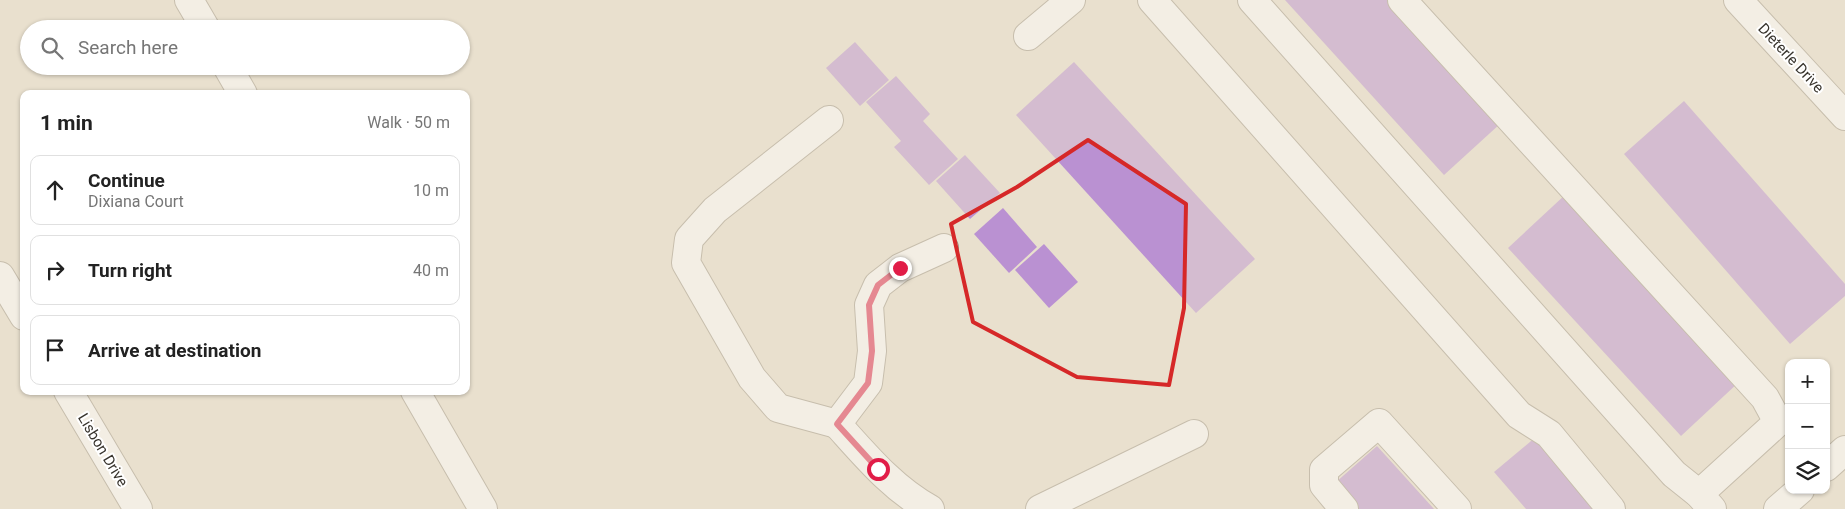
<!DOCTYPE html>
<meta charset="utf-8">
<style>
:root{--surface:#fff;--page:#f2f2f2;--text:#222;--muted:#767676;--line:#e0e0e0}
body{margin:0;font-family:Roboto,sans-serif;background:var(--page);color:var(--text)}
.controls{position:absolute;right:15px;bottom:15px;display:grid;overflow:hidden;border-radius:10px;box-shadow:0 1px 4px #0004}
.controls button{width:45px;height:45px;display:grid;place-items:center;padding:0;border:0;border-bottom:1px solid var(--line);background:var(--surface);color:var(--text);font:25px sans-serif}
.stop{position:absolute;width:15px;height:15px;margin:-11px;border:4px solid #e11d48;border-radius:50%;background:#fff}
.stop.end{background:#e11d48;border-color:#fff;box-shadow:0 1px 5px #0008}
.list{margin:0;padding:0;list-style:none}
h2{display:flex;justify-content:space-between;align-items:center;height:65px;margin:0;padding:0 20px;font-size:21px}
h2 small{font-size:16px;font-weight:400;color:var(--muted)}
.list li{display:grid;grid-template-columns:32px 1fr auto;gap:15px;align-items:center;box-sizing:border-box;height:70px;margin:0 10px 10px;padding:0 10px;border:1px solid var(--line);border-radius:10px}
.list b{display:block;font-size:19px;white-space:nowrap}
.list p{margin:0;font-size:16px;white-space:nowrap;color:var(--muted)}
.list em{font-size:16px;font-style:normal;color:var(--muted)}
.icon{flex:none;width:28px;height:28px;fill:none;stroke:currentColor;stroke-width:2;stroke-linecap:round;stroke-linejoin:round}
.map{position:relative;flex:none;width:1845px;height:509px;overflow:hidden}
.search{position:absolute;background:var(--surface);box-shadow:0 1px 4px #0004;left:20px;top:20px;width:450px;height:55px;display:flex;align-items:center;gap:12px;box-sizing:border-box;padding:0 18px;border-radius:28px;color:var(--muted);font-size:19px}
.panel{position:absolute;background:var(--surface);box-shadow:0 1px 4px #0004;left:20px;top:90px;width:450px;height:305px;border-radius:10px}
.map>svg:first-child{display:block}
</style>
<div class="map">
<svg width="1845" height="509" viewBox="0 0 1845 509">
<rect width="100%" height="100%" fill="#e9e0ce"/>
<g fill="#ba91d2">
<polygon points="1285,0 1389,0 1501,123 1444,175"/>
<polygon points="855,42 889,80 860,106 826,68"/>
<polygon points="1074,62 1255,259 1196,313 1016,115"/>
<polygon points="896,76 930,114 923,121 958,159 929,185 894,147 901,141 866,102"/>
<polygon points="1684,101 1845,284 1845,296 1790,344 1624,154"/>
<polygon points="965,155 1000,193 970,219 936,181"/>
<polygon points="1566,194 1739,382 1681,436 1508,248"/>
<polygon points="1003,208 1037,247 1009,273 974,234"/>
<polygon points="1044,244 1078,282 1049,308 1015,270"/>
<polygon points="1537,436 1599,509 1526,509 1494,472"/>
<polygon points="1377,446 1434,509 1358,509 1335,483"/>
</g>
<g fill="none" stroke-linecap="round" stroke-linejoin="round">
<g stroke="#9e9585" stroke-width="30">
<g id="minor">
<polyline points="189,0 206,29"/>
<polyline points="1152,0 1519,415 1549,434 1611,509"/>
<polyline points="1252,0 1674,474 1699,494"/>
<polyline points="1402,0 1765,398 1778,422 1699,494 1712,509"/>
<polyline points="1738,0 1845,116"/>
<polyline points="1028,36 1071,0"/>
<polyline points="227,66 243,94"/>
<polyline points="829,120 715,210 689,239 686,263 752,378 778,408 837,424"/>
<polyline points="0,276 24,316"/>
<polyline points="68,391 138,509"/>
<polyline points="415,391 483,509"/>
<polyline points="837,424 868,383 872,351 869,305 878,285 900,268 944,248"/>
<path d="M837 424C865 455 893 489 930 509"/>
<polyline points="1826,467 1845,450"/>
<polyline points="1040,509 1194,434"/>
<polyline points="1344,509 1324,485 1324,470 1379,423 1457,509"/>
<polyline points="1778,509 1800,490"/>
</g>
</g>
<use href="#minor" stroke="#fff" stroke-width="28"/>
</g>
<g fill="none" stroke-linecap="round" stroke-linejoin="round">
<polyline stroke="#e11d48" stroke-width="6" points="878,469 837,424 868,383 872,351 869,305 878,285 900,268"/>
</g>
<path d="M0 0H1845V509H0ZM1088 140 1186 204 1184 308 1169 385 1077 377 973 322 951 224 1017 187Z" fill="#e9e0ce" fill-opacity=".55" fill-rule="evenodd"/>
<path fill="none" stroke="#d62828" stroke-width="4" stroke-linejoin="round" d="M1088 140 1186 204 1184 308 1169 385 1077 377 973 322 951 224 1017 187Z"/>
<g text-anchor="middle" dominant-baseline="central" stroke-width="4" stroke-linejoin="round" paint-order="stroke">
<g font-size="15" fill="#38342d" stroke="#fff">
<text transform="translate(1791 58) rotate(47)">Dieterle Drive</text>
<text transform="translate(103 450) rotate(59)">Lisbon Drive</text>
</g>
</g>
</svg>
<div class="controls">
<button>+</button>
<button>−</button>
<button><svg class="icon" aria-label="layers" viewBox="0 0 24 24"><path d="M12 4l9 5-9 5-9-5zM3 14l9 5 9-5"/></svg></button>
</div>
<div class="stop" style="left:878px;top:469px"></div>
<div class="stop end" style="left:900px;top:268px"></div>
<div class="search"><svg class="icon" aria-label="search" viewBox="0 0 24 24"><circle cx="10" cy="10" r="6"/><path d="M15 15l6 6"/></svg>Search here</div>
<section class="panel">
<h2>1 min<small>Walk · 50 m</small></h2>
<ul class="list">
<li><svg class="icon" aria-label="ahead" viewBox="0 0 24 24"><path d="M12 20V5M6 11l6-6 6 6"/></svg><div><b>Continue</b><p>Dixiana Court</p></div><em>10 m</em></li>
<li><svg class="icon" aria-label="right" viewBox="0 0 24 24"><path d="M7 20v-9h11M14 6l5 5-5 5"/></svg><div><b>Turn right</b></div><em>40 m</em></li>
<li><svg class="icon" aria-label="arrive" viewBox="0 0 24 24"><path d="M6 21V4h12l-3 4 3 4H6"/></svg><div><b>Arrive at destination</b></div></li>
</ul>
</section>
</div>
